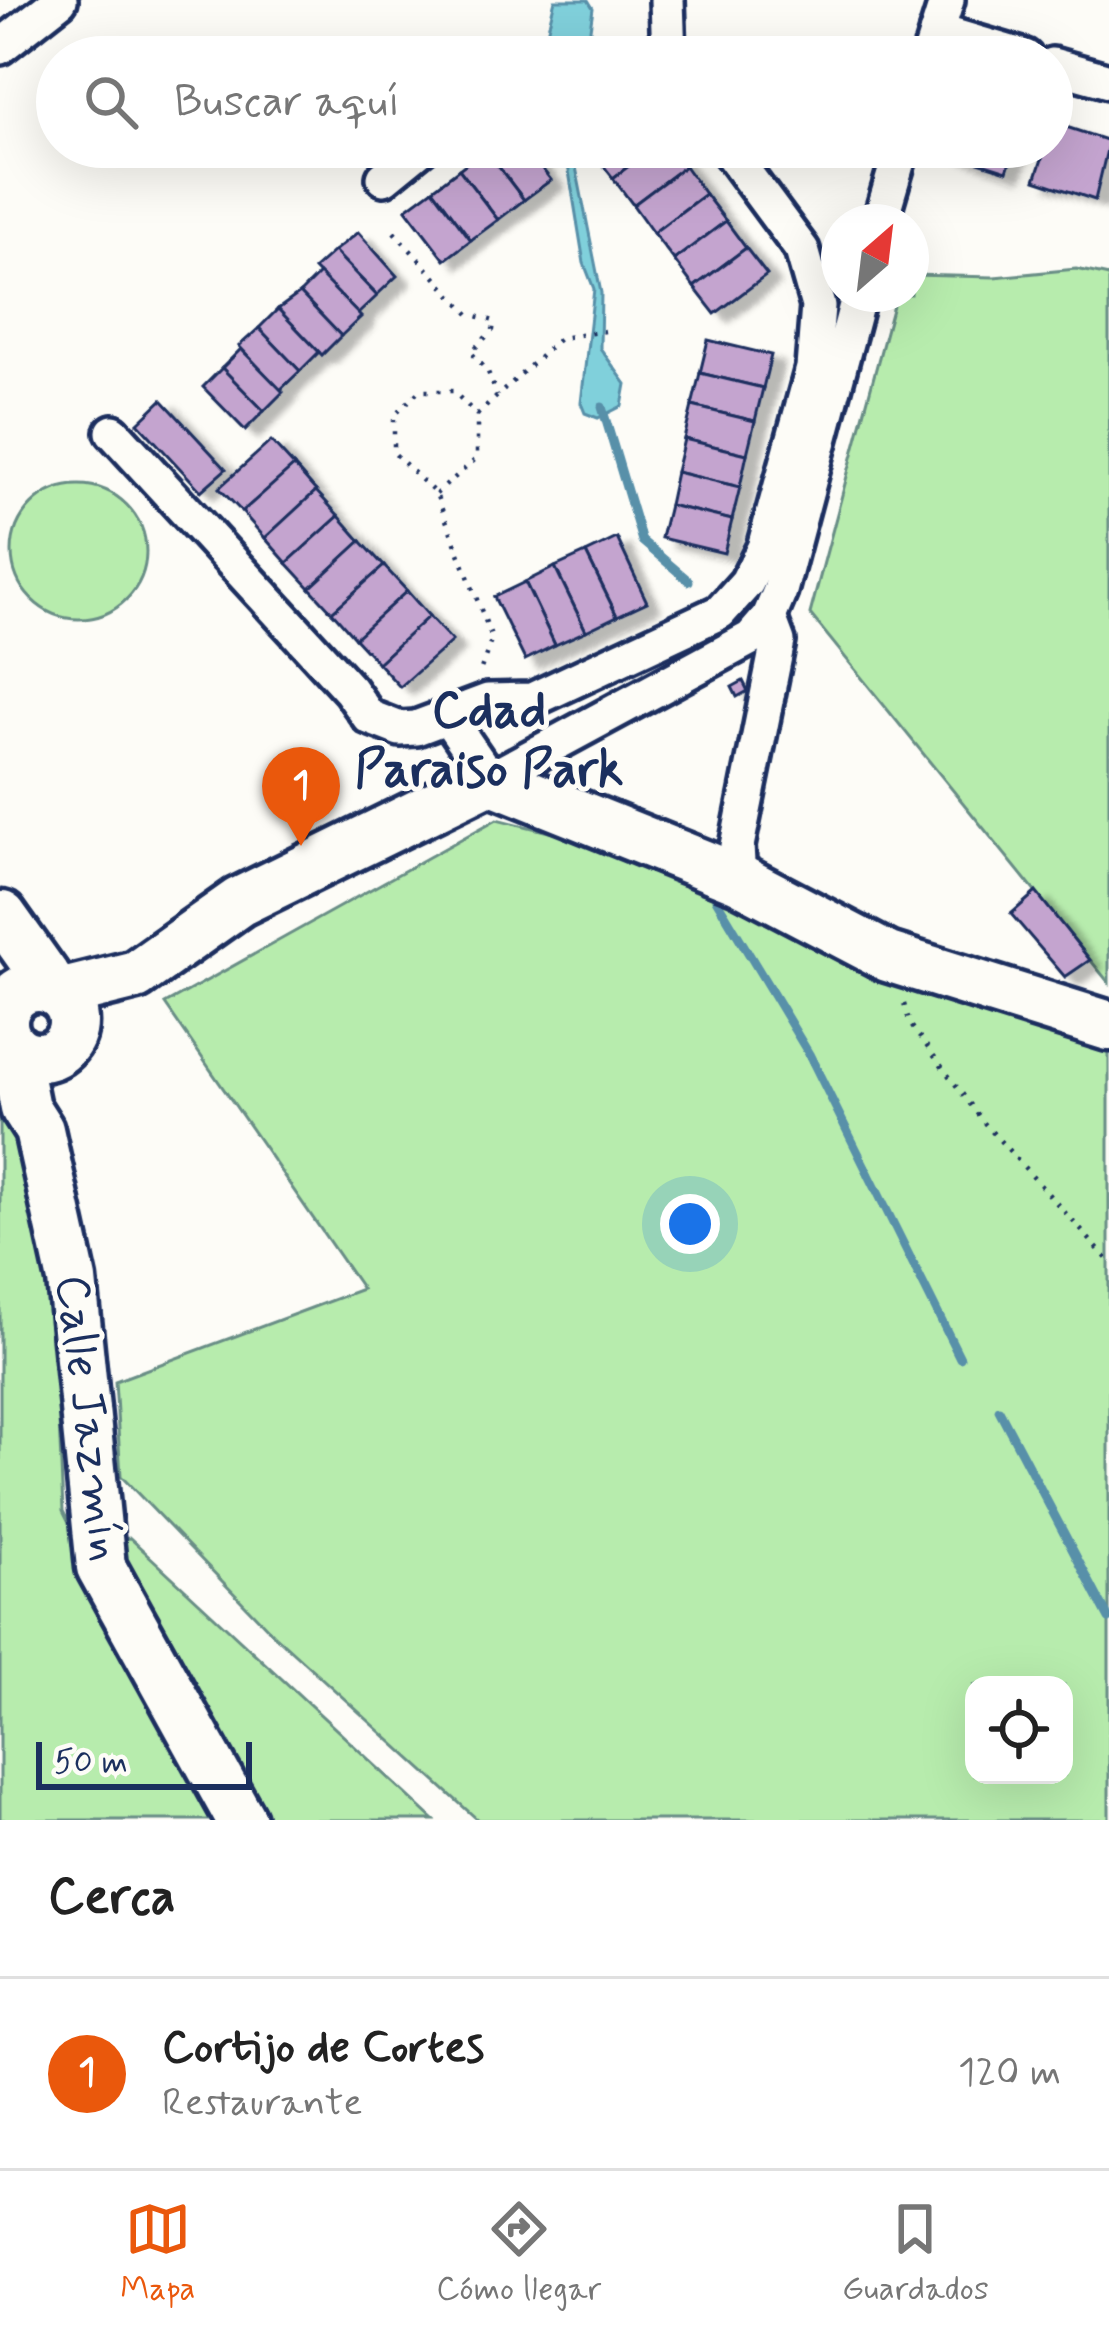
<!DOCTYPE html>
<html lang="es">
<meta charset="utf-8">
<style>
:root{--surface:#fff;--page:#f2f2f2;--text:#222;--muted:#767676;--line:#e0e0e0;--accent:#ea580c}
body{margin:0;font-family:Mynerve,sans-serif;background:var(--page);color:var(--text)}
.controls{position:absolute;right:36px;bottom:36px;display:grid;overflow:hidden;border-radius:24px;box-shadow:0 12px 48px #0002}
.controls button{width:108px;height:108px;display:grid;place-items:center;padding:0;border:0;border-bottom:3px solid var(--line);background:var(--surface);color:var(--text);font:60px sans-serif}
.compass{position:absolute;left:821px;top:204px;width:108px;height:108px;border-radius:50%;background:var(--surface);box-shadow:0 12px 48px #0002;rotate:28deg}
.scale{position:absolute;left:36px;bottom:30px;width:216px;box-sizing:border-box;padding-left:12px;border:6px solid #1b2f5e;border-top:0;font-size:33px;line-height:42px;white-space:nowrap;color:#1b2f5e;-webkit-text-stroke:9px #fdfcf7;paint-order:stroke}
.you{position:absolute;left:690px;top:1224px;width:42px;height:42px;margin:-30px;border:9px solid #fff;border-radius:50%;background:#1a73e8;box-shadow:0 0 0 18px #1a73e833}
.badge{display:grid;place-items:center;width:78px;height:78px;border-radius:50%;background:var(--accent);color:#fff;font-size:39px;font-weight:700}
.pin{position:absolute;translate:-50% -99px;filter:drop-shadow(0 3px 6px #0008)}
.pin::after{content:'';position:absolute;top:63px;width:42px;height:36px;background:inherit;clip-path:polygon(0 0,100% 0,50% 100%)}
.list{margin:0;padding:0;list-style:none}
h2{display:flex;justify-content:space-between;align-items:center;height:156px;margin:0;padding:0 48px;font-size:51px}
h2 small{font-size:39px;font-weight:400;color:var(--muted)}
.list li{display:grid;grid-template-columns:78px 1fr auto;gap:36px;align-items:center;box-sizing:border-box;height:192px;padding:0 48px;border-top:3px solid var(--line)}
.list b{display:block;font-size:45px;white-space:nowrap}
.list p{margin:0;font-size:39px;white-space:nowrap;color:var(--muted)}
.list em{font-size:39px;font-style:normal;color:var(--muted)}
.icon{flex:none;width:66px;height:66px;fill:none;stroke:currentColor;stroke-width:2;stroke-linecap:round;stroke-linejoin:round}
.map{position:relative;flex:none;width:1109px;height:1820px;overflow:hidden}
.search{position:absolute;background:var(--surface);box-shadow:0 12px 48px #0002;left:36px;right:36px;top:36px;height:132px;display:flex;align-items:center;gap:30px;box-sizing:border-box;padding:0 42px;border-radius:66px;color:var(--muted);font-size:45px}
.sheet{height:348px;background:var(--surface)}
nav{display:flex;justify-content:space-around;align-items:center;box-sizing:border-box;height:168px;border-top:3px solid var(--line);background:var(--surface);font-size:33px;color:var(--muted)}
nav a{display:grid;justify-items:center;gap:6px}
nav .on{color:var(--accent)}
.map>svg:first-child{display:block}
</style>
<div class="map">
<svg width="1109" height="1820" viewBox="0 0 1109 1820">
<defs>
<filter id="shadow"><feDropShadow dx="13" dy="8" stdDeviation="3" flood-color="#0004"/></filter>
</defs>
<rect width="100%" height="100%" fill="#fdfcf7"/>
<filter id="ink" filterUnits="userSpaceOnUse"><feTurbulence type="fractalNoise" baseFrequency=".00833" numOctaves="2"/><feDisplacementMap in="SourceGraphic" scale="24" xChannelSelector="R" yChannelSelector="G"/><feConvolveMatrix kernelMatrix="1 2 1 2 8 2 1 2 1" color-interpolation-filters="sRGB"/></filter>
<g filter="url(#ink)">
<g fill="#b7ecad" stroke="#698e86" stroke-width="3" fill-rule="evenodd">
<polygon points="1076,269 1109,276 1109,983 810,614 896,294 911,294 911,275 994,277"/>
<circle cx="79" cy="552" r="67"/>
<path d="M497 819 593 843 1109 1040V1820H478L273 1634 121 1476 115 1381 362 1289 165 1004ZM974 1685H1064V1775H974Z"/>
<polygon points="0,1040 54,1304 63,1511 216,1820 0,1820"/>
<polygon points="130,1538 434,1820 261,1820 122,1565 117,1539"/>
</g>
<g fill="#80d0db" stroke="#5890a9" stroke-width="3">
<polygon points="555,0 588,0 593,8 586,57 554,57 548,28"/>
<polygon points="565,147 572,147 601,293 600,348 626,384 622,406 598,418 585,413 581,403 594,289 584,263"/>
</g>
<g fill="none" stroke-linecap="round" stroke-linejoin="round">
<g stroke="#5890a9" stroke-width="9">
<polyline points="602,407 642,541 689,581"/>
<polyline points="716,899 809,1054 960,1358"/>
<polyline points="999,1410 1109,1619"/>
</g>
</g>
<g fill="#c4a4cf" stroke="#1b2f5e" stroke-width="3" filter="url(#shadow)">
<polygon points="1054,123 1109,141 1095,200 1035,180 1046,147 1052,147"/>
<polygon points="525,147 551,180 524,200 485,149"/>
<polygon points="597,147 654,147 613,178 592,151"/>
<polygon points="654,147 670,147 685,166 633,205 613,178"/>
<polygon points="949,147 1015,147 1007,171 947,152"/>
<polygon points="485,149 524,200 498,220 459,169"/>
<polygon points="685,166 705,194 653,233 633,205"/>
<polygon points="459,169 498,220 471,240 433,189"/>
<polygon points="433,189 471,240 445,260 406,209"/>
<polygon points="705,194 726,221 674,260 653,233"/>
<polygon points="726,221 746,248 694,287 674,260"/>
<polygon points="358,232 397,276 377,295 334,251"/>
<polygon points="746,248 767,275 715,314 694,287"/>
<polygon points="334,251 377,296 358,314 314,269"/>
<polygon points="319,274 361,317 341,336 300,293"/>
<polygon points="300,293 341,336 322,355 278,309"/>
<polygon points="278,309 319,352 300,371 259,328"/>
<polygon points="259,328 300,371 280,390 239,346"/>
<polygon points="708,340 771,355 763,388 700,373"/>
<polygon points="241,349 283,392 264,411 222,368"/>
<polygon points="222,368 264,411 245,430 203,387"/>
<polygon points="700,373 763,388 755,421 692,406"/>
<polygon points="162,400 226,469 201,491 138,423"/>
<polygon points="692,406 755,421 747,454 684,439"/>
<polygon points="684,439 747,454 740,487 676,472"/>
<polygon points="271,441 294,466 242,512 219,488"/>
<polygon points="294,466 316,491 265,538 242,512"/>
<polygon points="676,472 740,487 732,520 669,505"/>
<polygon points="316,491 339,516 287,563 265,538"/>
<polygon points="669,505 732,520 724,553 661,538"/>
<polygon points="339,516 361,541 310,588 287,563"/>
<polygon points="617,538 647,602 617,616 586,553"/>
<polygon points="361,541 384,566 332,612 310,588"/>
<polygon points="586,553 617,616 586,631 555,567"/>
<polygon points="384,566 407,591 355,638 332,612"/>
<polygon points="555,567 586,631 555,645 525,582"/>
<polygon points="525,582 555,645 525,660 494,597"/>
<polygon points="407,591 429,616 378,663 355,638"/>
<polygon points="429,616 452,641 400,687 378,663"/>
<polygon points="743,681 748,691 737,697 732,687"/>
<polygon points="1036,892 1090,960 1065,977 1011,914"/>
</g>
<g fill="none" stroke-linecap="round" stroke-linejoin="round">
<g stroke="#1b2f5e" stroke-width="42">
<g id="street">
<polyline points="667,0 669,57"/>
<polyline points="937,31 1025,57"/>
<polyline points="0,47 60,0"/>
<polyline points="929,57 947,0"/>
<polyline points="1052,65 1109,81"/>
<polyline points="384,178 422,147"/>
<polyline points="880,222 902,147"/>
<polyline points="113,432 350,690 369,717 400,729 416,728 488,701 532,700 720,612 747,582 764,548 813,368 818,306 802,250 726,147"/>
<polyline points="447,716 490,779 751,638 769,617 780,591 859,294"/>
<polyline points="739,879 737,846 778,641 769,617"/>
</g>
</g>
<g stroke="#1b2f5e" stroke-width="57">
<g id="secondary">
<polyline points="2,916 56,992"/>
<circle cx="38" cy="1022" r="35"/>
<polyline points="59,994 136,975 239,902 490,779 739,879 888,957 1109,1026"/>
<polyline points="13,1048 25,1108 39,1130 72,1280 101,1567 241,1820"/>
</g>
</g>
<g stroke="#1b2f5e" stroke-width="4.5" stroke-dasharray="3 9" stroke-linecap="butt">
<polyline points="394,232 469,314 494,321 493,330 471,352 488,372 497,396"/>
<polyline points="477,415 560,338 605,331"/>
<polyline points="436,494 477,458 477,415 453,391 419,391 394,416 394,453 436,494 492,638 481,669"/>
<polyline points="904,1004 910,1024 985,1124 1109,1261"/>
</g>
<use href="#street" stroke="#fdfcf7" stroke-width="33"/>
<use href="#secondary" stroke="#fdfcf7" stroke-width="48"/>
</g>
</g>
<g text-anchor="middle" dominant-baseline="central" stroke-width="10" stroke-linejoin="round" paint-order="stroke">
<g font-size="48" fill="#1b2f5e" stroke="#fdfcf7">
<text transform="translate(88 1418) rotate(83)">Calle Jazmín</text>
</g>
<g font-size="51" font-weight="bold" fill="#1b2f5e" stroke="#fdfcf7">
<text x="489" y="712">Cdad<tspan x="489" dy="59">Paraiso Park</tspan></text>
</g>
</g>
</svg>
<div class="controls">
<button><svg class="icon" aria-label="locate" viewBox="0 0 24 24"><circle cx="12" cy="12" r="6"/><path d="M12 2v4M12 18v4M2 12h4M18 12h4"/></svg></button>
</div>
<svg class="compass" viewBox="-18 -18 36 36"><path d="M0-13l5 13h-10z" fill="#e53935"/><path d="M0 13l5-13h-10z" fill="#767676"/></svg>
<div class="scale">50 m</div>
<div class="you"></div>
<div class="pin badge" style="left:301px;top:846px">1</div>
<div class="search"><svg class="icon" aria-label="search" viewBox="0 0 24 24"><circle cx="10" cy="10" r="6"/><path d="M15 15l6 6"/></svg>Buscar aquí</div>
</div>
<section class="sheet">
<h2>Cerca<small></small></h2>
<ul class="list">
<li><span class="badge">1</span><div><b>Cortijo de Cortes</b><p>Restaurante</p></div><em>120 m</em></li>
</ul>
</section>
<nav>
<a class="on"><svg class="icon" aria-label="map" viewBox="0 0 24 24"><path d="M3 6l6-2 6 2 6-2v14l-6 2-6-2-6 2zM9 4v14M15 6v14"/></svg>Mapa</a>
<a><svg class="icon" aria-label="directions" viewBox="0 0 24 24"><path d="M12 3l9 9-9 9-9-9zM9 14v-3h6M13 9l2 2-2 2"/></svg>Cómo llegar</a>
<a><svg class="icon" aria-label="saved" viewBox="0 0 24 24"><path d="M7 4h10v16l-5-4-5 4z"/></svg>Guardados</a>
</nav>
